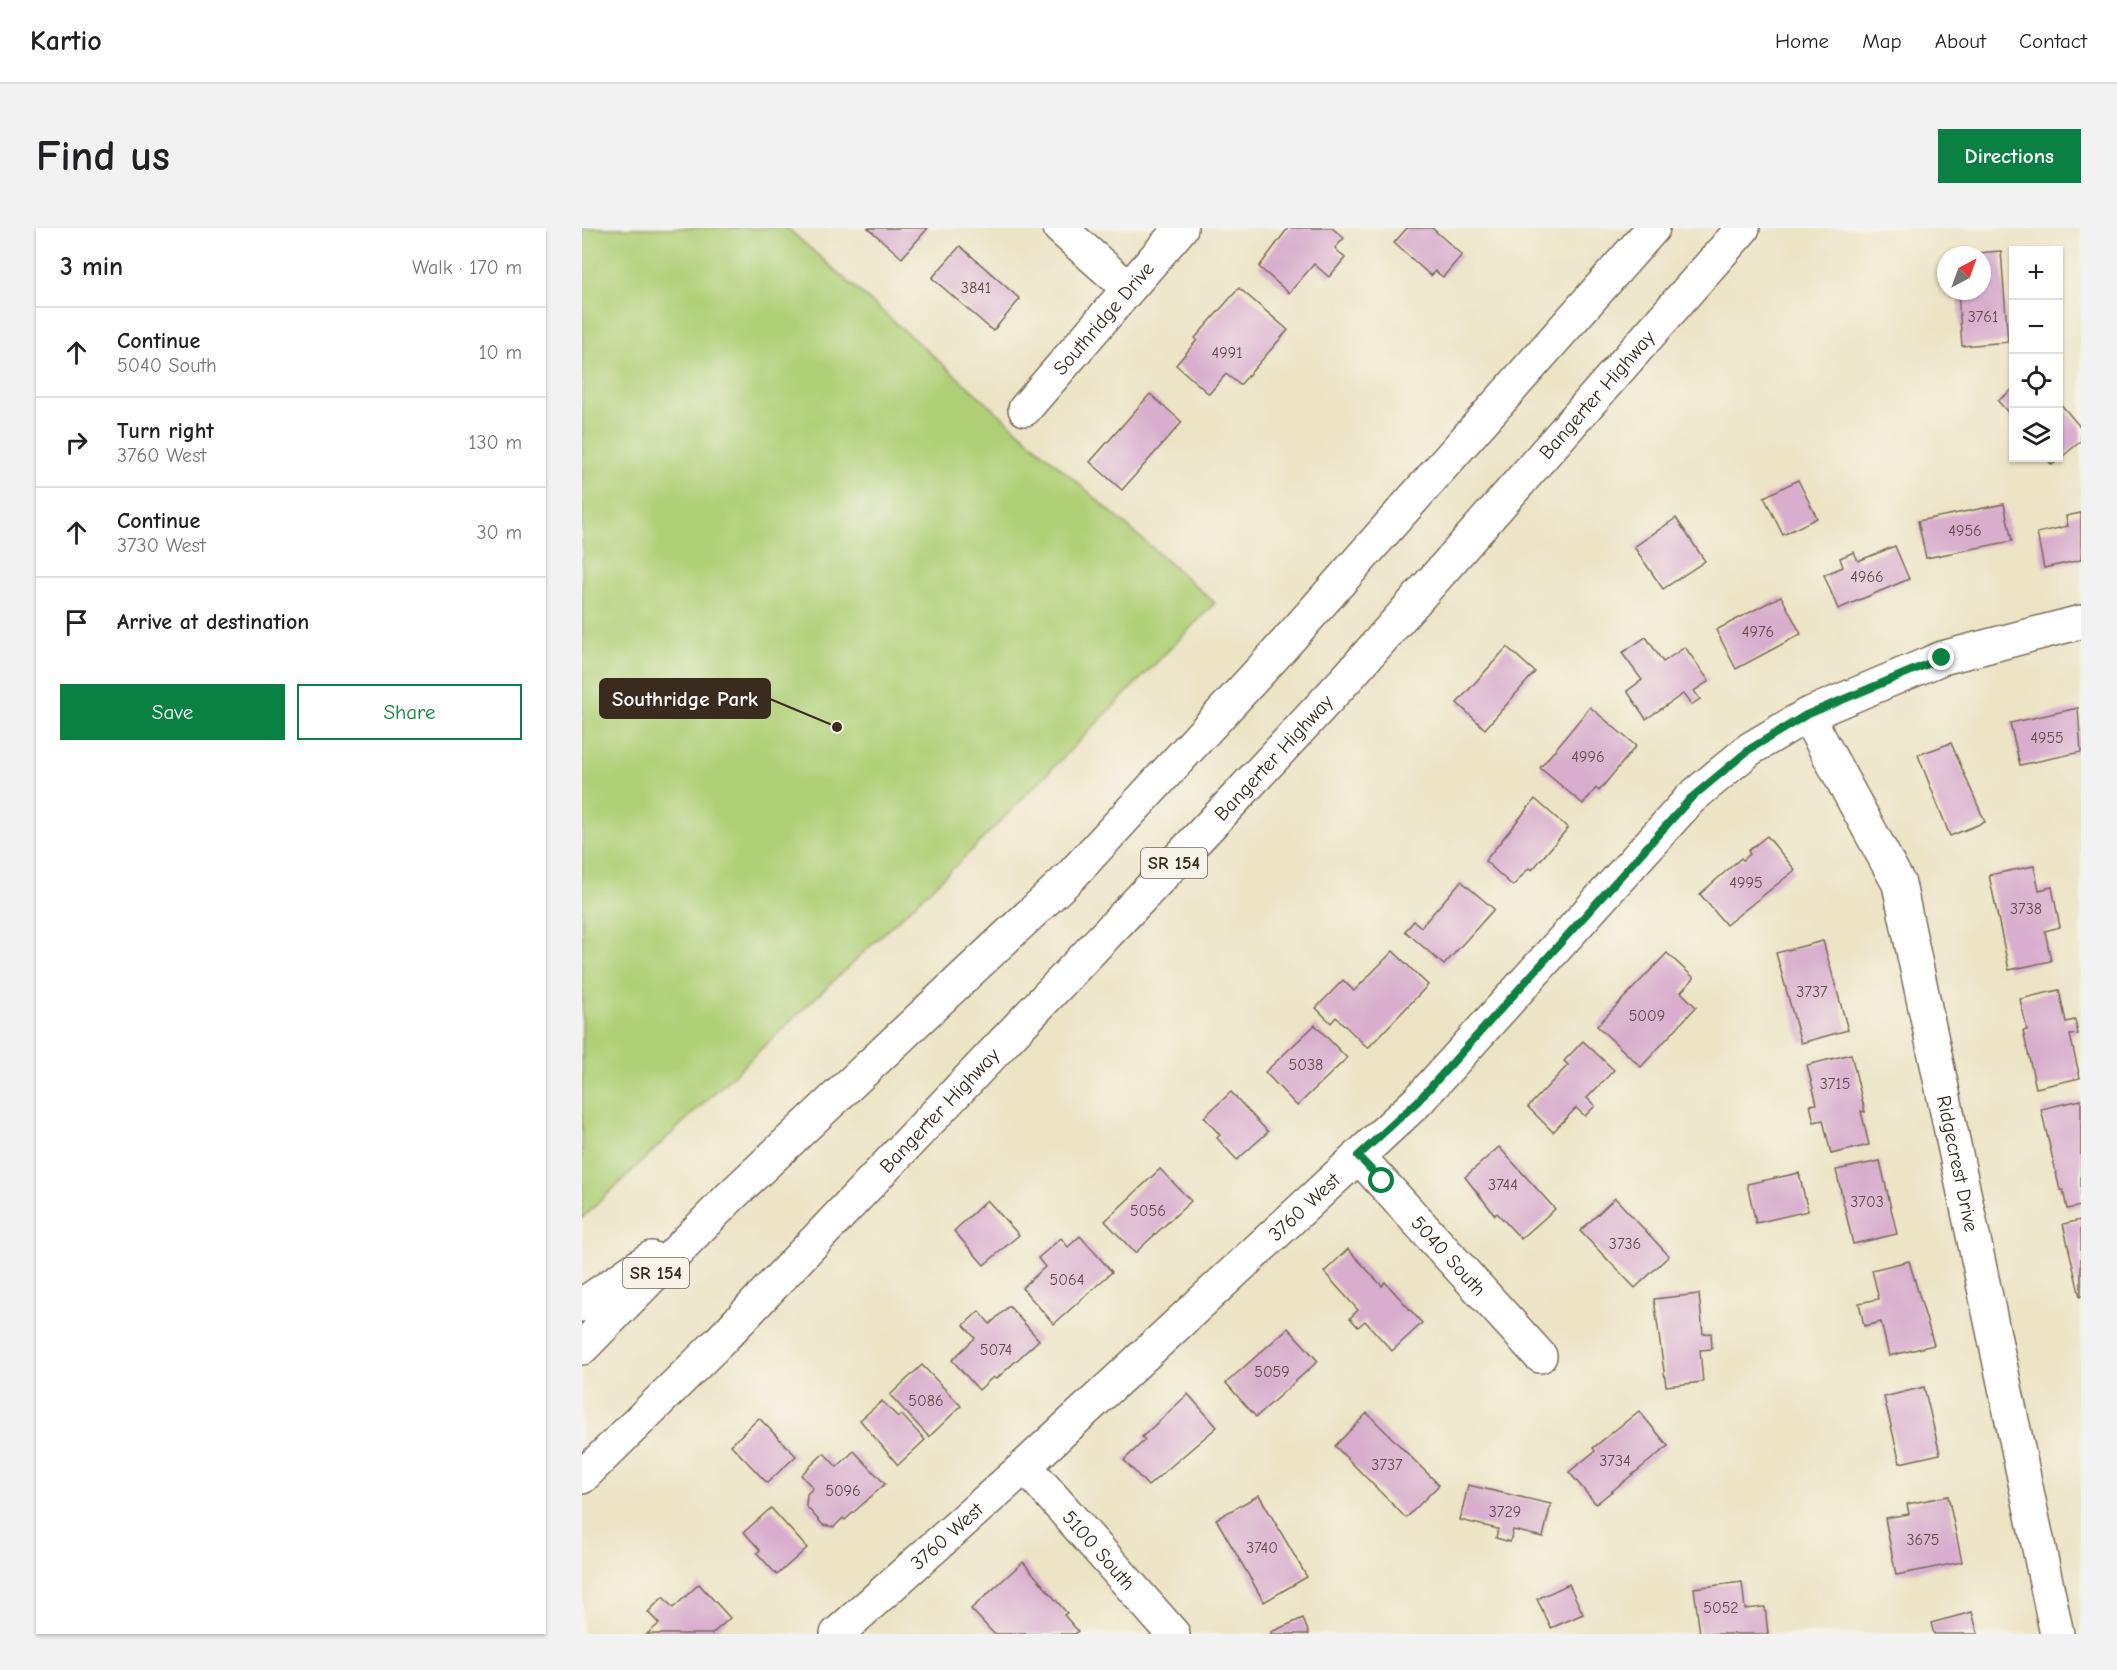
<!DOCTYPE html>
<meta charset="utf-8">
<style>
:root{--surface:#fff;--page:#f2f2f2;--text:#202124;--muted:#757577;--line:#e0e0e0;--accent:#0b8043}
body{margin:0;font-family:"Comic Neue",sans-serif;background:var(--page);color:var(--text)}
.controls{position:absolute;right:18px;top:18px;display:grid;overflow:hidden;border-radius:0px;box-shadow:0 2px 4px #0004}
.controls button{width:54px;height:54px;display:grid;place-items:center;padding:0;border:0;border-bottom:2px solid var(--line);background:var(--surface);color:var(--text);font:30px sans-serif}
.compass{position:absolute;left:1355px;top:18px;width:54px;height:54px;border-radius:50%;background:var(--surface);box-shadow:0 2px 4px #0004;rotate:41deg}
.stop{position:absolute;width:18px;height:18px;margin:-14px;border:4px solid #0b8043;border-radius:50%;background:#fff}
.stop.end{background:#0b8043;border-color:#fff;box-shadow:0 2px 6px #0008}
.list{margin:0;padding:0;list-style:none}
h2{display:flex;justify-content:space-between;align-items:center;height:78px;margin:0;padding:0 24px;font-size:26px}
h2 small{font-size:20px;font-weight:400;color:var(--muted)}
.list li{display:grid;grid-template-columns:39px 1fr auto;gap:18px;align-items:center;box-sizing:border-box;height:90px;padding:0 24px;border-top:2px solid var(--line)}
.list b{display:block;font-size:22px;white-space:nowrap}
.list p{margin:0;font-size:20px;white-space:nowrap;color:var(--muted)}
.list em{font-size:20px;font-style:normal;color:var(--muted)}
.actions{display:flex;gap:12px;padding:18px 24px}
.actions a{flex:1;padding:14px 0;border:2px solid var(--accent);border-radius:0px;text-align:center;font-size:21px;color:var(--accent)}
.actions .main{background:var(--accent);color:#fff}
.icon{flex:none;width:33px;height:33px;fill:none;stroke:currentColor;stroke-width:2;stroke-linecap:round;stroke-linejoin:round}
.map{position:relative;flex:none;width:1499px;height:1406px;overflow:hidden;border-radius:0px}
header{display:flex;align-items:center;gap:36px;box-sizing:border-box;height:84px;padding:0 30px;background:var(--surface);border-bottom:2px solid var(--line)}
header strong{font-size:28px}
nav{display:flex;gap:33px;margin-inline-start:auto;font-size:21px}
.intro{display:flex;align-items:center;justify-content:space-between;box-sizing:border-box;height:144px;padding:0 36px}
h1{margin:0;font-size:42px}
.button{padding:15px 27px;border-radius:0px;background:var(--accent);color:#fff;font-size:21px;font-weight:700}
main{display:flex;gap:36px;padding:0 36px}
aside{flex:1;background:var(--surface);border-radius:0px;box-shadow:0 2px 4px #0004}
.map>svg:first-child{display:block}
</style>
<header>
<strong>Kartio</strong>
<nav><a>Home</a><a>Map</a><a>About</a><a>Contact</a></nav>
</header>
<div class="intro"><h1>Find us</h1><a class="button">Directions</a></div>
<main>
<aside>
<h2>3 min<small>Walk · 170 m</small></h2>
<ul class="list">
<li><svg class="icon" aria-label="ahead" viewBox="0 0 24 24"><path d="M12 20V5M6 11l6-6 6 6"/></svg><div><b>Continue</b><p>5040 South</p></div><em>10 m</em></li>
<li><svg class="icon" aria-label="right" viewBox="0 0 24 24"><path d="M7 20v-9h11M14 6l5 5-5 5"/></svg><div><b>Turn right</b><p>3760 West</p></div><em>130 m</em></li>
<li><svg class="icon" aria-label="ahead" viewBox="0 0 24 24"><path d="M12 20V5M6 11l6-6 6 6"/></svg><div><b>Continue</b><p>3730 West</p></div><em>30 m</em></li>
<li><svg class="icon" aria-label="arrive" viewBox="0 0 24 24"><path d="M6 21V4h12l-3 4 3 4H6"/></svg><div><b>Arrive at destination</b></div></li>
</ul>
<div class="actions"><a class="main">Save</a><a>Share</a></div>
</aside>
<div class="map">
<svg width="1499" height="1406" viewBox="0 0 1499 1406">
<rect width="100%" height="100%" fill="#f7f3e8"/>
<filter id="ink" filterUnits="userSpaceOnUse"><feTurbulence type="fractalNoise" baseFrequency=".0167" numOctaves="2"/><feDisplacementMap in="SourceGraphic" scale="12" xChannelSelector="R" yChannelSelector="G"/><feConvolveMatrix kernelMatrix="1 2 1 2 8 2 1 2 1" color-interpolation-filters="sRGB"/></filter>
<filter id="wash" filterUnits="userSpaceOnUse"><feTurbulence type="fractalNoise" baseFrequency=".008" numOctaves="4" result="noise"/><feDisplacementMap in="SourceGraphic" scale="24" xChannelSelector="R" yChannelSelector="G"/><feGaussianBlur stdDeviation="1.35" result="paint"/><feColorMatrix in="noise" values="0 0 0 0 0 0 0 0 0 0 0 0 0 0 0 0 0 1.4 0 .05"/><feComposite in="paint" operator="in"/></filter>
<g filter="url(#wash)">
<rect width="100%" height="100%" fill="#ede4c6"/>
<polygon fill="#b0d078" stroke="#767d4b" stroke-width="1.5" points="0,0 205,0 633,375 388,624 0,990"/>
<g id="blocks">
<g fill="#d8adcd">
<polygon points="286,0 346,0 320,30"/>
<polygon points="706,0 750,0 762,10 753,20 763,30 747,49 732,36 707,65 677,39"/>
<polygon points="825,0 850,0 880,27 861,49 853,43 849,48 812,15"/>
<polygon points="378,18 438,71 411,103 350,50"/>
<polygon points="1419,23 1426,114 1380,118 1376,63 1400,63 1400,27 1394,25"/>
<polygon points="657,60 706,102 658,157 644,146 627,166 594,137 615,112 613,110"/>
<polygon points="1432,160 1432,191 1416,173"/>
<polygon points="568,166 600,194 540,262 508,234"/>
<polygon points="1476,173 1499,200 1499,213 1470,237 1464,230 1476,230"/>
<polygon points="1216,252 1235,290 1201,307 1182,269"/>
<polygon points="1422,276 1430,313 1344,330 1336,293"/>
<polygon points="1499,285 1499,332 1462,340 1455,305 1486,298 1484,288"/>
<polygon points="1094,290 1123,333 1081,361 1052,319"/>
<polygon points="1313,318 1327,351 1256,381 1242,347 1261,339 1258,330 1272,324 1276,333"/>
<polygon points="1199,368 1219,406 1154,441 1134,402"/>
<polygon points="1064,409 1081,434 1103,419 1127,453 1112,463 1118,471 1109,477 1101,466 1064,491 1045,463 1060,452 1040,425"/>
<polygon points="925,419 953,444 903,501 875,475"/>
<polygon points="1008,479 1054,518 1017,563 1014,560 1001,576 958,540"/>
<polygon points="1496,480 1499,524 1438,537 1428,495"/>
<polygon points="1369,515 1403,594 1368,608 1336,527"/>
<polygon points="953,571 986,600 950,642 947,640 931,658 903,633"/>
<polygon points="1185,608 1213,642 1144,697 1118,666 1159,630 1161,632 1168,626 1166,623"/>
<polygon points="1452,638 1457,662 1470,659 1478,699 1463,703 1469,733 1427,742 1407,647"/>
<polygon points="879,653 912,681 862,737 823,703 832,693 839,699"/>
<polygon points="1241,713 1266,802 1219,815 1194,725"/>
<polygon points="811,723 846,757 786,820 754,789 749,795 734,780 761,752 772,763"/>
<polygon points="1085,725 1112,750 1099,764 1114,779 1059,839 1015,798"/>
<polygon points="1477,762 1484,794 1493,792 1496,806 1488,807 1498,850 1454,860 1441,803 1445,802 1438,771"/>
<polygon points="733,797 765,830 715,878 683,844"/>
<polygon points="1001,813 1032,842 1005,870 1013,878 1003,888 994,880 971,904 946,879 986,837 982,833"/>
<polygon points="1269,826 1283,884 1279,883 1287,917 1249,926 1241,892 1232,894 1228,877 1235,876 1225,837"/>
<polygon points="649,864 686,904 655,932 635,910 638,907 622,889"/>
<polygon points="1499,872 1499,978 1485,981 1481,962 1478,962 1459,881"/>
<polygon points="917,919 973,981 939,1011 915,985 913,987 883,949"/>
<polygon points="1298,933 1315,1006 1271,1016 1254,942"/>
<polygon points="578,941 609,973 553,1025 523,993"/>
<polygon points="1217,945 1226,983 1174,995 1165,956"/>
<polygon points="1033,970 1087,1028 1053,1060 998,1003"/>
<polygon points="405,972 437,1007 402,1037 372,1003"/>
<polygon points="1499,992 1499,1068 1498,1069 1481,996"/>
<polygon points="498,1008 530,1044 472,1096 440,1060 463,1039 456,1030 479,1010 486,1019"/>
<polygon points="766,1021 800,1058 803,1054 840,1095 810,1123 783,1093 776,1099 768,1090 776,1082 742,1044"/>
<polygon points="1327,1033 1352,1117 1307,1128 1299,1094 1282,1098 1277,1075 1297,1071 1290,1042"/>
<polygon points="1117,1066 1121,1106 1129,1105 1130,1121 1118,1122 1121,1154 1084,1158 1072,1071"/>
<polygon points="427,1078 457,1112 414,1151 411,1149 397,1162 370,1132 393,1110 382,1097 397,1083 408,1096"/>
<polygon points="706,1100 736,1133 674,1189 644,1155"/>
<polygon points="340,1137 379,1178 347,1209 308,1167"/>
<polygon points="1342,1159 1358,1226 1318,1235 1302,1169"/>
<polygon points="606,1166 635,1199 566,1258 542,1232 563,1212 560,1209"/>
<polygon points="300,1173 316,1189 319,1186 343,1212 316,1237 278,1192"/>
<polygon points="1057,1183 1086,1218 1014,1276 987,1244 1013,1223 1011,1220"/>
<polygon points="785,1185 857,1257 824,1290 753,1218"/>
<polygon points="177,1190 214,1228 185,1255 149,1217"/>
<polygon points="272,1223 303,1256 263,1292 261,1290 252,1299 241,1297 224,1278 225,1266 231,1260 219,1247 242,1225 255,1239"/>
<polygon points="886,1257 969,1276 961,1309 931,1302 928,1314 914,1310 916,1301 878,1292"/>
<polygon points="677,1267 725,1349 682,1374 634,1291"/>
<polygon points="1366,1268 1380,1334 1314,1347 1303,1290 1327,1286 1325,1276"/>
<polygon points="189,1280 225,1320 195,1347 175,1325 178,1322 162,1304"/>
<polygon points="441,1334 485,1385 482,1387 496,1403 493,1406 412,1406 389,1381"/>
<polygon points="1160,1354 1163,1381 1183,1379 1186,1406 1118,1406 1112,1360"/>
<polygon points="117,1356 148,1390 130,1406 65,1406 77,1396 66,1384 81,1369 91,1380"/>
<polygon points="987,1356 1001,1386 969,1400 955,1371"/>
<polygon points="1390,1384 1396,1406 1352,1406 1349,1395"/>
<polygon points="721,1390 727,1406 689,1406 689,1404"/>
</g>
</g>
</g>
<g filter="url(#ink)">
<use href="#blocks" fill-opacity="0" stroke="#796b59" stroke-width="1.5"/>
<g fill="none" stroke-linecap="round" stroke-linejoin="round">
<g stroke="#796b59" stroke-width="36">
<g id="minor">
<polyline points="478,0 546,60"/>
<path id="s1" d="M443 181 599 0"/>
<path id="s2" d="M1225 487 1317 656 1475 1406"/>
<path id="s3" d="M776 928 958 1128"/>
<path id="s4" d="M443 1238 591 1406"/>
<path id="s5" d="M255 1406 443 1238 836 873 1109 570 1168 521 1225 487 1360 430 1499 394"/>
</g>
</g>
<g stroke="#796b59" stroke-width="36">
<g id="highway">
<polyline points="0,1077 69,1030"/>
<polyline points="0,1120 148,969 489,648 693,427 1071,0"/>
<path id="s6" d="M0 1249 138 1113 652 572 768 447 1161 0"/>
</g>
</g>
<use href="#minor" stroke="#fff" stroke-width="33"/>
<use href="#highway" stroke="#fff" stroke-width="33"/>
</g>
</g>
<g fill="none" stroke-linecap="round" stroke-linejoin="round" filter="url(#ink)">
<polyline stroke="#0b8043" stroke-width="8" points="800,953 776,928 836,873 1109,570 1168,521 1224,487 1360,430"/>
</g>
<g text-anchor="middle" dominant-baseline="central" stroke-width="4.5" stroke-linejoin="round" paint-order="stroke">
<g font-size="16" fill="#624b4a">
<text x="394" y="60">3841</text>
<text x="1401" y="89">3761</text>
<text x="645" y="125">4991</text>
<text x="1383" y="303">4956</text>
<text x="1285" y="349">4966</text>
<text x="1176" y="404">4976</text>
<text x="1465" y="510">4955</text>
<text x="1006" y="529">4996</text>
<text x="1164" y="655">4995</text>
<text x="1444" y="681">3738</text>
<text x="1230" y="764">3737</text>
<text x="1065" y="788">5009</text>
<text x="724" y="837">5038</text>
<text x="1253" y="856">3715</text>
<text x="921" y="957">3744</text>
<text x="1285" y="974">3703</text>
<text x="566" y="983">5056</text>
<text x="1043" y="1016">3736</text>
<text x="485" y="1052">5064</text>
<text x="414" y="1122">5074</text>
<text x="690" y="1144">5059</text>
<text x="344" y="1173">5086</text>
<text x="1033" y="1233">3734</text>
<text x="805" y="1237">3737</text>
<text x="261" y="1263">5096</text>
<text x="923" y="1284">3729</text>
<text x="1341" y="1312">3675</text>
<text x="680" y="1320">3740</text>
<text x="1139" y="1380">5052</text>
</g>
<g fill="#f7f3e8" stroke="#73665b" stroke-width="1.5">
<rect x="559" y="620" width="66" height="30" rx="4.5"/>
<rect x="41" y="1030" width="66" height="30" rx="4.5"/>
</g>
<g font-size="18" font-weight="bold" fill="#3b2a1e">
<text x="592" y="635">SR 154</text>
<text x="74" y="1045">SR 154</text>
</g>
<g font-size="20" fill="#3b2a1e" stroke="#f7f3e8">
<text stroke="none"><textPath href="#s1" startOffset="120">Southridge Drive</textPath></text>
<text stroke="none"><textPath href="#s6" startOffset="1484">Bangerter Highway</textPath></text>
<text stroke="none"><textPath href="#s6" startOffset="998">Bangerter Highway</textPath></text>
<text stroke="none"><textPath href="#s6" startOffset="512">Bangerter Highway</textPath></text>
<text stroke="none"><textPath href="#s2" startOffset="478">Ridgecrest Drive</textPath></text>
<text stroke="none"><textPath href="#s5" startOffset="633">3760 West</textPath></text>
<text stroke="none"><textPath href="#s3" startOffset="135">5040 South</textPath></text>
<text stroke="none"><textPath href="#s5" startOffset="147">3760 West</textPath></text>
<text stroke="none"><textPath href="#s4" startOffset="112">5100 South</textPath></text>
</g>
</g>
<path fill="none" stroke="#3b2a1e" stroke-width="2" d="M255 499L188 471"/>
<circle fill="#3b2a1e" stroke="#f7f3e8" stroke-width="2" cx="255" cy="499" r="6"/>
<rect fill="#3b2a1e" stroke="#3b2a1e" stroke-width="2" x="18" y="451" width="170" height="39" rx="6"/>
<g font-size="21" text-anchor="middle" font-weight="bold" fill="#fff">
<text x="103" y="478">Southridge Park</text>
</g>
</svg>
<div class="controls">
<button>+</button>
<button>−</button>
<button><svg class="icon" aria-label="locate" viewBox="0 0 24 24"><circle cx="12" cy="12" r="6"/><path d="M12 2v4M12 18v4M2 12h4M18 12h4"/></svg></button>
<button><svg class="icon" aria-label="layers" viewBox="0 0 24 24"><path d="M12 4l9 5-9 5-9-5zM3 14l9 5 9-5"/></svg></button>
</div>
<svg class="compass" viewBox="-18 -18 36 36"><path d="M0-13l5 13h-10z" fill="#e53935"/><path d="M0 13l5-13h-10z" fill="#757577"/></svg>
<div class="stop" style="left:800px;top:953px"></div>
<div class="stop end" style="left:1360px;top:430px"></div>
</div>
</main>
